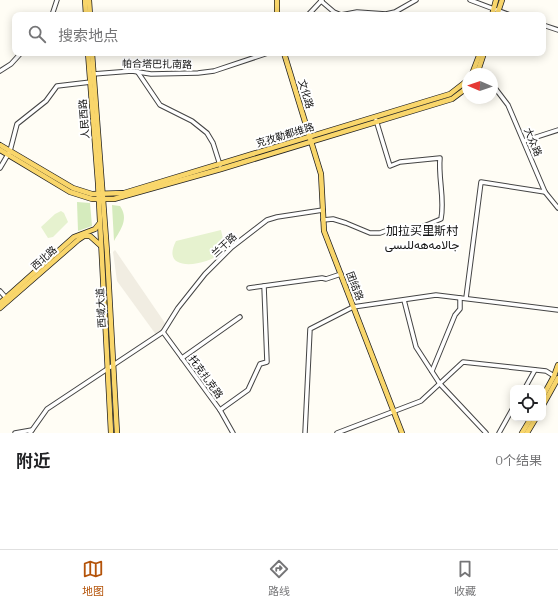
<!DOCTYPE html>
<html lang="zh">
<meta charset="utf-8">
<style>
:root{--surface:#fff;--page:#f6f6f6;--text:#202124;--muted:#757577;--line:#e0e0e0;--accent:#b45309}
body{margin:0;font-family:"IBM Plex Serif",Vazirmatn,"Noto Sans SC",serif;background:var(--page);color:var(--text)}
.controls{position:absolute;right:12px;bottom:12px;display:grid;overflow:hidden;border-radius:8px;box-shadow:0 2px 10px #0003}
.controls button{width:36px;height:36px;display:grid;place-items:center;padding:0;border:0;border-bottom:1px solid var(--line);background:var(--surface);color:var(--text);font:20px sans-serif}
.compass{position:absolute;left:462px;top:68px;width:36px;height:36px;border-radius:50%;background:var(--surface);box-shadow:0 2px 10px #0003;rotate:272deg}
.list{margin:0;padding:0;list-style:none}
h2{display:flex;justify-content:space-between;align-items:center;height:52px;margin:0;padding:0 16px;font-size:17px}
h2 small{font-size:13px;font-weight:400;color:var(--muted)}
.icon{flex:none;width:22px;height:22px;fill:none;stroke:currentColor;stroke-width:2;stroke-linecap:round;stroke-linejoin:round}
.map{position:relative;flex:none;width:558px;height:433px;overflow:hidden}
.search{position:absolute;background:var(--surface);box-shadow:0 2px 10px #0003;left:12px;right:12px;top:12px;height:44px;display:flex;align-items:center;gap:10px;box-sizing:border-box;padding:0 14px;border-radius:8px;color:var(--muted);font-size:15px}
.sheet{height:116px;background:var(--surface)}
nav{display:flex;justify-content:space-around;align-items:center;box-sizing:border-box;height:56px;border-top:1px solid var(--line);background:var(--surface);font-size:11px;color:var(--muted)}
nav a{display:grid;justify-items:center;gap:2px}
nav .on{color:var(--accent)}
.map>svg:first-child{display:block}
</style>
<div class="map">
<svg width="558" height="433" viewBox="0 0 558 433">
<rect width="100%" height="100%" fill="#fffdf5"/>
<g fill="#d5ebbd">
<polygon points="77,202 90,203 92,226 78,231"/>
<path d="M112 205 120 206C129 219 121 229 114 241Z"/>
</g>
<g fill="#e6f2cf">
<polygon points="61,211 64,213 68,222 53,237 48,238 41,227 55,214"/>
<path d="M221 230C222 236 226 246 222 252 213 264 158 276 176 241Z"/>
</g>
<polygon fill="#f1ede2" points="115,250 167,326 157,336 117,281 113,252"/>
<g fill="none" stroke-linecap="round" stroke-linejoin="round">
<g stroke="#444" stroke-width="5.5">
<g id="minor">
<polyline points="470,0 510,15"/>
<polyline points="321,1 334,12 341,15 357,12 386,14 395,12 416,0"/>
<polyline points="52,15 57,0"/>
<polyline points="308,15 322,0"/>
<polyline points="543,25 558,30"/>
<polyline points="477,70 485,74"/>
<polyline points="0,71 11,64 21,53"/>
<polyline points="137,71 160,105 192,121 207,133 213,143 220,165"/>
<polyline points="93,74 132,71 151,74 198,73 214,71 268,53"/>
<polyline points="492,84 508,105 545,192 558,208"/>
<polyline points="524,141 558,130"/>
<polyline points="0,168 10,151 17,124 46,101 57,86 91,82"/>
<path d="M323 220 333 219 346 223 370 233H380L388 230 407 233 441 219C445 199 438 178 440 158L400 162 390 166 376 120"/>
<polyline points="249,288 322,278 326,279 341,274"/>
<polyline points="0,291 8,300"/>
<polyline points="466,298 481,182 545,192"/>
<polyline points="404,300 416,347 440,384 486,433"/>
<polyline points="163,332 220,410 233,433"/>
<polyline points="182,358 240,317"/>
<polyline points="432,371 455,315 460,309 460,298"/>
<polyline points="525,388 535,370"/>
<polyline points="220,410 248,390 260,364 267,362 264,286"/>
<polyline points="15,433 32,430"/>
<polyline points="30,433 47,409 163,332 178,308 205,274 232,247 254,230 267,220 277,217 323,210"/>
<polyline points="305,433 310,329 353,307 436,295 558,310"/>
<polyline points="337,433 421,401 463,362 546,371 554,376"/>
<polyline points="499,433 513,408"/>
</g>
</g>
<g stroke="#222" stroke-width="6">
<g id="major">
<polyline points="85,0 86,15"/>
<polyline points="89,0 90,15"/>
<polyline points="277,0 277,15"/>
<polyline points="492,15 496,0"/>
<polyline points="497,15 502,0"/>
<polyline points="88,53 98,183 111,433"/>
<polyline points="92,53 107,252 117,433"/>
<polyline points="284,53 321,174 324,231 402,433"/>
<polyline points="472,74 480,53"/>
<polyline points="477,74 484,53"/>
<polyline points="0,145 73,188 92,194 124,193 450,94 468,80"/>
<polyline points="0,150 70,192 92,199 114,199 221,169 452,99 468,87"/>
<polyline points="0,303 74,237 95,229 99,224"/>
<polyline points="0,308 78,240 84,236 90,236 100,245"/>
<polyline points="543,396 554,376 558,365"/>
<polyline points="543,405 558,378"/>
<polyline points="522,433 531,418"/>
<polyline points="527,433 536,418"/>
</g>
</g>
<use href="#minor" stroke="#fff" stroke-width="3.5"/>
<use href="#major" stroke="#f9d66b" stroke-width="4.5"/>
</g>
<g text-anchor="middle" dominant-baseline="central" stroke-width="4" stroke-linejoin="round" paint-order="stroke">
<g font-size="10" fill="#111" stroke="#fff">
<text transform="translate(157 64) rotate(1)">帕合塔巴扎南路</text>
<text transform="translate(306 94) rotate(73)">文化路</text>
<text transform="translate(84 119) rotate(-94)">人民西路</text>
<text transform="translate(285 135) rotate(-17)">克孜勒都维路</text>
<text transform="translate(533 142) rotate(67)">大众路</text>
<text transform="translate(224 245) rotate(-43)">兰干路</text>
<text transform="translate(44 258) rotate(-41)">西北路</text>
<text transform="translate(355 286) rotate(69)">团结路</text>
<text transform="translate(101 308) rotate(-93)">西域大道</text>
<text transform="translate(206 377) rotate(54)">托克扎克路</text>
</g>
<g font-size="12" fill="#111" stroke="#fff">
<text x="422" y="230">加拉买里斯村<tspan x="422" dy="14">جالامەھەللىسى</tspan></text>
</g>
</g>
</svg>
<div class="controls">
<button><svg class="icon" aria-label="locate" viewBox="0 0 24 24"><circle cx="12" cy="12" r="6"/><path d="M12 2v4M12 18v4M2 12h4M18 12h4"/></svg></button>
</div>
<svg class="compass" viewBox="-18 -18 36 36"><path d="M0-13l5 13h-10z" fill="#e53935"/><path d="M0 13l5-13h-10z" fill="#757577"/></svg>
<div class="search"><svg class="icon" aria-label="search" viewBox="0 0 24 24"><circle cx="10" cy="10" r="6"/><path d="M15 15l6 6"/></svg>搜索地点</div>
</div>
<section class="sheet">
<h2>附近<small>0个结果</small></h2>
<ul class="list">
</ul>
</section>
<nav>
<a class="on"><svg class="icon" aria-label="map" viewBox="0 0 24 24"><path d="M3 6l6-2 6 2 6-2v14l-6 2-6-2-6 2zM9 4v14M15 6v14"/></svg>地图</a>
<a><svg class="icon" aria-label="directions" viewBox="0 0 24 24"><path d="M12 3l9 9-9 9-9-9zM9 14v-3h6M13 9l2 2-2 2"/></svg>路线</a>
<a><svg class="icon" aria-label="saved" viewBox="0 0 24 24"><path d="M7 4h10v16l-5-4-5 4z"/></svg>收藏</a>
</nav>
